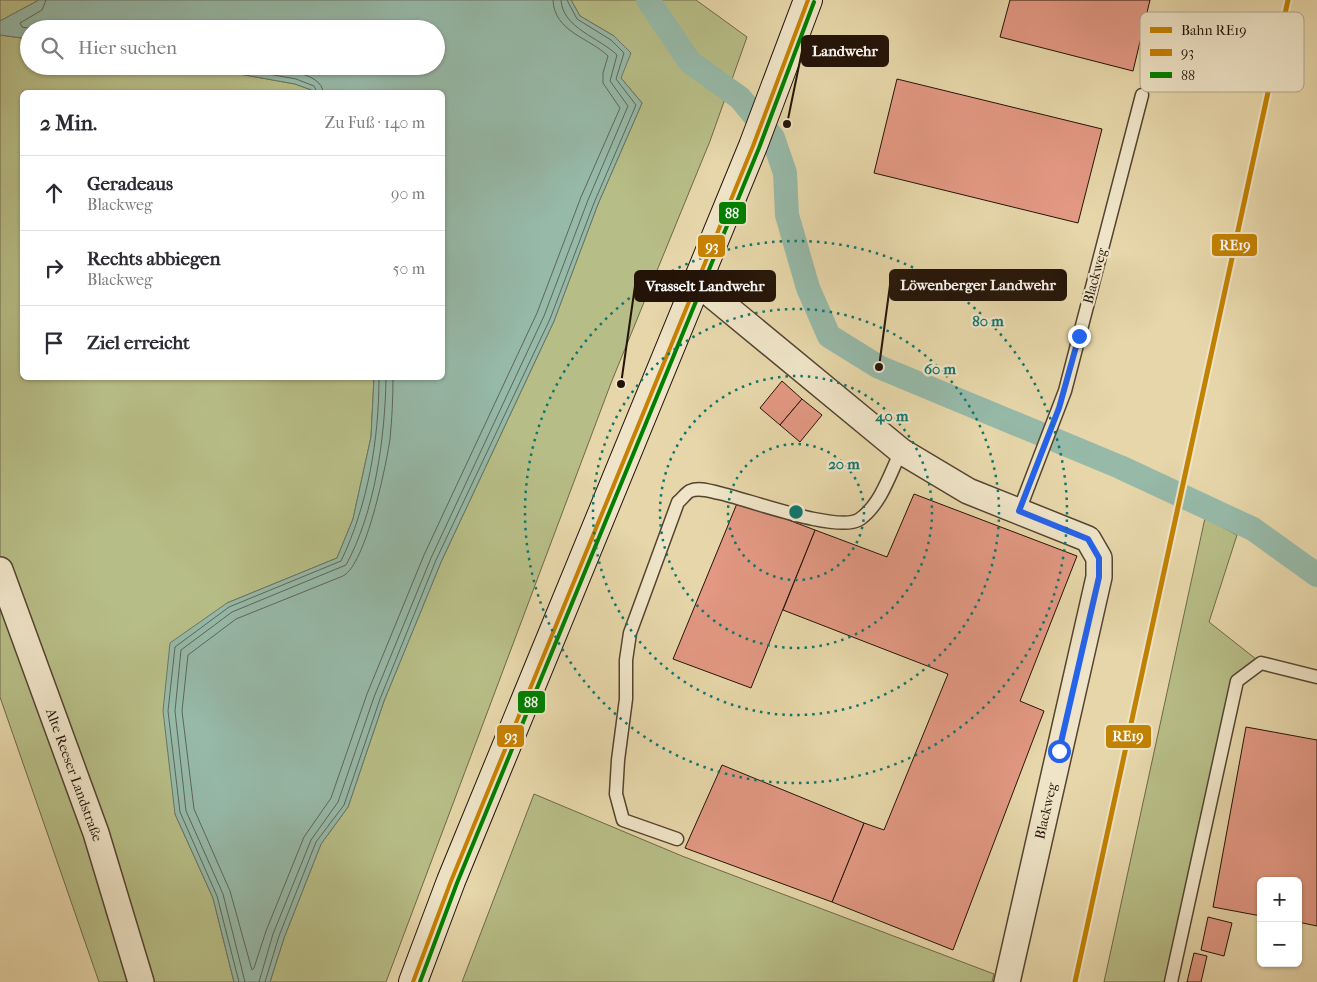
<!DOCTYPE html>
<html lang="de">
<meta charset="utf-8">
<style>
:root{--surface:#fff;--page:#f2f2f3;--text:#2b2b33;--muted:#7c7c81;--line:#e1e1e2}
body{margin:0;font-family:"IM FELL French Canon",serif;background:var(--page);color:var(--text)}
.controls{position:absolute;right:15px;bottom:15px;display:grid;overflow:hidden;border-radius:8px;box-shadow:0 1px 4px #0004}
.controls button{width:45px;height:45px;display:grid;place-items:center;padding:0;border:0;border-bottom:1px solid var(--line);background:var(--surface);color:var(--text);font:25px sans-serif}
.stop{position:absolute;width:15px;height:15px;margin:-11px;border:4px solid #2563eb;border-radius:50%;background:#fff}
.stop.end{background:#2563eb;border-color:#fff;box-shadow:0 1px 5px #0008}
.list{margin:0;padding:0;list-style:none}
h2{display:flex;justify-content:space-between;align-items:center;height:65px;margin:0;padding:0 20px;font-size:21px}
h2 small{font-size:16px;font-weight:400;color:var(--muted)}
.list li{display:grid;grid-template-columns:32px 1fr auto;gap:15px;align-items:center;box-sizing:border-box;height:75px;padding:0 20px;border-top:1px solid var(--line)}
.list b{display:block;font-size:19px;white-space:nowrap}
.list p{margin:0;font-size:16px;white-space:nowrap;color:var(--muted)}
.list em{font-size:16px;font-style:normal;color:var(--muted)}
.icon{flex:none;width:28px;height:28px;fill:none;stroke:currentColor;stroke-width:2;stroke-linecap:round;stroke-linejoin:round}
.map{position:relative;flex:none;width:1317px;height:982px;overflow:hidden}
.search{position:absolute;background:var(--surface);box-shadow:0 1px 4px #0004;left:20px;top:20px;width:425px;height:55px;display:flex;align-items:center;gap:12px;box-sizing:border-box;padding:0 18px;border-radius:28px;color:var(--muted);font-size:19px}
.panel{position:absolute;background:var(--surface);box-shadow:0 1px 4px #0004;left:20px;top:90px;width:425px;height:290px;border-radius:8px}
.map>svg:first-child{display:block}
</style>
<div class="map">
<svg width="1317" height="982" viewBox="0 0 1317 982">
<rect width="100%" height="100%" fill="#e6d6a9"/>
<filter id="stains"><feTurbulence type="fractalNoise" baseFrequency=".004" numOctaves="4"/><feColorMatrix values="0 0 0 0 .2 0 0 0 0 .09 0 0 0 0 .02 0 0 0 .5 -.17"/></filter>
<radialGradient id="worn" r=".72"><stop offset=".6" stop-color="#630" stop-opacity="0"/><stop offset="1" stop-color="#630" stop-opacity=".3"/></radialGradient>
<g fill="#b7bd86" stroke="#6e6847">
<polygon points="0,0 39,0 0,21"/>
<polygon points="571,0 696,0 747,37 710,141 611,383 386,982 270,982 284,938 321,844 348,807 384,701 441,562 554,321 598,204 642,103 621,78 614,36 580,16"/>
<polygon points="0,35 29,39 29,66 195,66 295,84 317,92 22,92 22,378 374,378 371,437 353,519 337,558 227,603 175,814 213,898 234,982 99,982 0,697"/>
<polygon points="1205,518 1237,535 1209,622 1261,663 1237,681 1171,982 1104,982"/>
<polygon points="534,794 682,856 994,974 992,982 462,982"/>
</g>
<polygon fill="#96b9a8" stroke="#687768" points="39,0 571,0 580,16 614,36 631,53 621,78 642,103 598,204 554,321 441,562 384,701 348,807 321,844 284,938 270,982 234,982 213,898 175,814 163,711 170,643 227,603 337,558 353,519 371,437 374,378 442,378 442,92 317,92 295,84 195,66 436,66 436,29 29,29 29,39 0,35 0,21"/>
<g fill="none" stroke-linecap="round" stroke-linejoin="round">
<g stroke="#5d6658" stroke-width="1">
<polyline points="33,29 22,27 20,23 42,10 46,0"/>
<polyline points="224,66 296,79 314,86 317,92"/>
<path d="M261 66C278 69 322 72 323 92"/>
<path d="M393 378C393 398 392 419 390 439 386 466 366 564 343 576L236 619 188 655 182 711 194 809 230 891 252 970 254 968 266 931 304 837 331 798 367 694 424 555 537 313 581 197 620 108 603 83V73L608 56C590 38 554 32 553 0"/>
<path d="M239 982 217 896 180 812 168 711 175 647 229 607 341 561C368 505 379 439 379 378"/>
<path d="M245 982 223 894 186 811 175 711 181 650 232 612 346 565C375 512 385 438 386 378"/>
<path d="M259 982 273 934 311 840 338 802 374 697 431 558 544 316 588 200 628 106 610 81 617 55C600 38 562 28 561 0"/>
<polyline points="265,982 279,936 316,842 344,805 380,699 436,560 550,319 594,203 636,105 616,79 624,53 611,40 577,19 567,0"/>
</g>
<polyline stroke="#96b9a8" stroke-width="24" points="648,0 690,62 740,98 773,138 785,173 787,215 808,288 829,336 879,367 1120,467 1253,529 1317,575"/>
</g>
<g fill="#e29883" stroke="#241408">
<polygon points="1010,0 1150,0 1133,71 1000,37"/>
<polygon points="897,79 1102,129 1078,223 874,173"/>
<polygon points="782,381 802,399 780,425 760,408"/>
<polygon points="802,399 822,415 800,442 780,425"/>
<polygon points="914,494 1077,556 1020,701 1044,711 953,950 832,902 864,823 884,830 948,674 783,610 815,530 887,557"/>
<polygon points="738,501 815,530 751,688 673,659"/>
<polygon points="1246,727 1317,740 1317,926 1298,922 1298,881 1261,881 1261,916 1213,907"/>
<polygon points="722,765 864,823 832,902 685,848"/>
<polygon points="1208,917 1232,923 1224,956 1201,950"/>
<polygon points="1194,953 1207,956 1201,982 1187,982"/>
</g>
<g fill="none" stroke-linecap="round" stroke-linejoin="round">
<g stroke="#544430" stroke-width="15">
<g id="service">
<polyline points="1019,511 1065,391 1142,95"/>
<path d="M677 839 623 820 616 794 618 760 626 699V660L630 633 678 502C682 499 686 493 690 491 699 487 710 491 719 493 747 499 839 534 860 519 881 504 890 474 901 451"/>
<polyline points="1171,982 1237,681 1261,663 1317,677"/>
</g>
</g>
<g stroke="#544430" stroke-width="28">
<g id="minor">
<polyline points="696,282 901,451 968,491 1088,539 1099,558 1099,577 1007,982"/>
<polyline points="0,570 96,833 141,982"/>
</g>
</g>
<g stroke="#241408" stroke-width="30">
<polyline id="secondary" points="413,982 451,881 753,146 808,0"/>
</g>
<use href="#service" stroke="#efe4c7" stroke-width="12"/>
<use href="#minor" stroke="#efe4c7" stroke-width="25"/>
<use href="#secondary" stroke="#efe4c7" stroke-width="28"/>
<g stroke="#efe4c7" stroke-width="8">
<polyline id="bus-1" points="413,982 451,881 753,146 808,0"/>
</g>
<g stroke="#efe4c7" stroke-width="8">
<polyline id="bus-2" points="420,982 457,883 759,148 814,2"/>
</g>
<use href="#bus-1" stroke="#c88102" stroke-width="4"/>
<use href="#bus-2" stroke="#008000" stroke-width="4"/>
<g stroke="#efe4c7" stroke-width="9">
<polyline id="rail-1" points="1075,982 1288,0"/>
</g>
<use href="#rail-1" stroke="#c28202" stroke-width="5"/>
</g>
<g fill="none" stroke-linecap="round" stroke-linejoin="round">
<polyline stroke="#2563eb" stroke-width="6" points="1059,751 1099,577 1099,558 1088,539 1019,511 1059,408 1079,336"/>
</g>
<g fill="none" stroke="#0f766e" stroke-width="2.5" stroke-dasharray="2.5 5">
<circle cx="796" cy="512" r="68"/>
<circle cx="796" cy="512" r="136"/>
<circle cx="796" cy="512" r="203"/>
<circle cx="796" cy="512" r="271"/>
</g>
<g text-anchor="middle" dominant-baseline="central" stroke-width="4.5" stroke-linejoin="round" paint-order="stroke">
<g font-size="14" fill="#241408" stroke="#efe4c7">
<text transform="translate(1095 276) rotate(-75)">Blackweg</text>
<text transform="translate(74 775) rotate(70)">Alte Reeser Landstraße</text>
<text transform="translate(1046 811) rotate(-77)">Blackweg</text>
</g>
</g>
<rect x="1140" y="12" width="164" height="80" rx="8" fill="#efe4c7" stroke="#b2a68e" stroke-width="1"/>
<rect x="1150" y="27" width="22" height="6" fill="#c28202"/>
<rect x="1150" y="49" width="22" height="7" fill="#c88102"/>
<rect x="1150" y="72" width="22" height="6" fill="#008000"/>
<g font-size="14" fill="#241408">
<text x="1181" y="35">Bahn RE19</text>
<text x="1181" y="57">93</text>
<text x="1181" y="80">88</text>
</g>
<circle cx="796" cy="512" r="8" fill="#0f766e" stroke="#efe4c7" stroke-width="2.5"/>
<g font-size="15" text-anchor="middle" font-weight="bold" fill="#0f766e" stroke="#efe4c7" stroke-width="4.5" stroke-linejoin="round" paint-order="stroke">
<text x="988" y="326">80 m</text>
<text x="940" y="374">60 m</text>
<text x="892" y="421">40 m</text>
<text x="844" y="469">20 m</text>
</g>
<path fill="none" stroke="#241408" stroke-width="2" d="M787 124L802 51M879 367L890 285M621 384L635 286"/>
<g fill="#241408" stroke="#efe4c7" stroke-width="2">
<circle cx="787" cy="124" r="5"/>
<circle cx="879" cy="367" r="5"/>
<circle cx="621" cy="384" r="5"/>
</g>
<g fill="#241408" stroke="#241408" stroke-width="2">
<rect x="802" y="36" width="86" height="30" rx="5"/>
<rect x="890" y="270" width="176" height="30" rx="5"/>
<rect x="635" y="271" width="140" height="30" rx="5"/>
</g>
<g font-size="15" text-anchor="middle" font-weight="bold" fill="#fff">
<text x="845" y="56">Landwehr</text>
<text x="978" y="290">Löwenberger Landwehr</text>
<text x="705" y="291">Vrasselt Landwehr</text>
</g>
<g stroke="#efe4c7" stroke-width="2">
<rect x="718" y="201" width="29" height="24" rx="5" fill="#008000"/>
<rect x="1211" y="233" width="47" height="24" rx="5" fill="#c28202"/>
<rect x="697" y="234" width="29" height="24" rx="5" fill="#c88102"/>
<rect x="517" y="690" width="29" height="24" rx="5" fill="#008000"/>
<rect x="496" y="724" width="29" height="24" rx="5" fill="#c88102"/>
<rect x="1105" y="724" width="47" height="25" rx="5" fill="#c28202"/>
</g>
<g font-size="14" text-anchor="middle" font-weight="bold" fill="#fff">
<text x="732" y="218">88</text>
<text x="1235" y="250">RE19</text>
<text x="712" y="251">93</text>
<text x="531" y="707">88</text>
<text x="511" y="741">93</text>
<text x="1128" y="741">RE19</text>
</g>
<rect width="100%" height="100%" filter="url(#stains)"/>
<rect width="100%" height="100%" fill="url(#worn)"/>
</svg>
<div class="controls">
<button>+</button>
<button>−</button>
</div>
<div class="stop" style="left:1059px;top:751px"></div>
<div class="stop end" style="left:1079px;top:336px"></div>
<div class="search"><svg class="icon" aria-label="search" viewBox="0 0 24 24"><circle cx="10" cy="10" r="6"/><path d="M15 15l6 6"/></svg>Hier suchen</div>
<section class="panel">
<h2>2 Min.<small>Zu Fuß · 140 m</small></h2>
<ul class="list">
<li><svg class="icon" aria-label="ahead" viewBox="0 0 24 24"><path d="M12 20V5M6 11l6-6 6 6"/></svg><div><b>Geradeaus</b><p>Blackweg</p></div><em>90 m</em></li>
<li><svg class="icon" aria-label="right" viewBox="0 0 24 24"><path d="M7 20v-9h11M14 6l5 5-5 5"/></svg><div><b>Rechts abbiegen</b><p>Blackweg</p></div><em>50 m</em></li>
<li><svg class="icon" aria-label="arrive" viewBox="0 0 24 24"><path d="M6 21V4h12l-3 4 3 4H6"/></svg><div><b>Ziel erreicht</b></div></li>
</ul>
</section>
</div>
